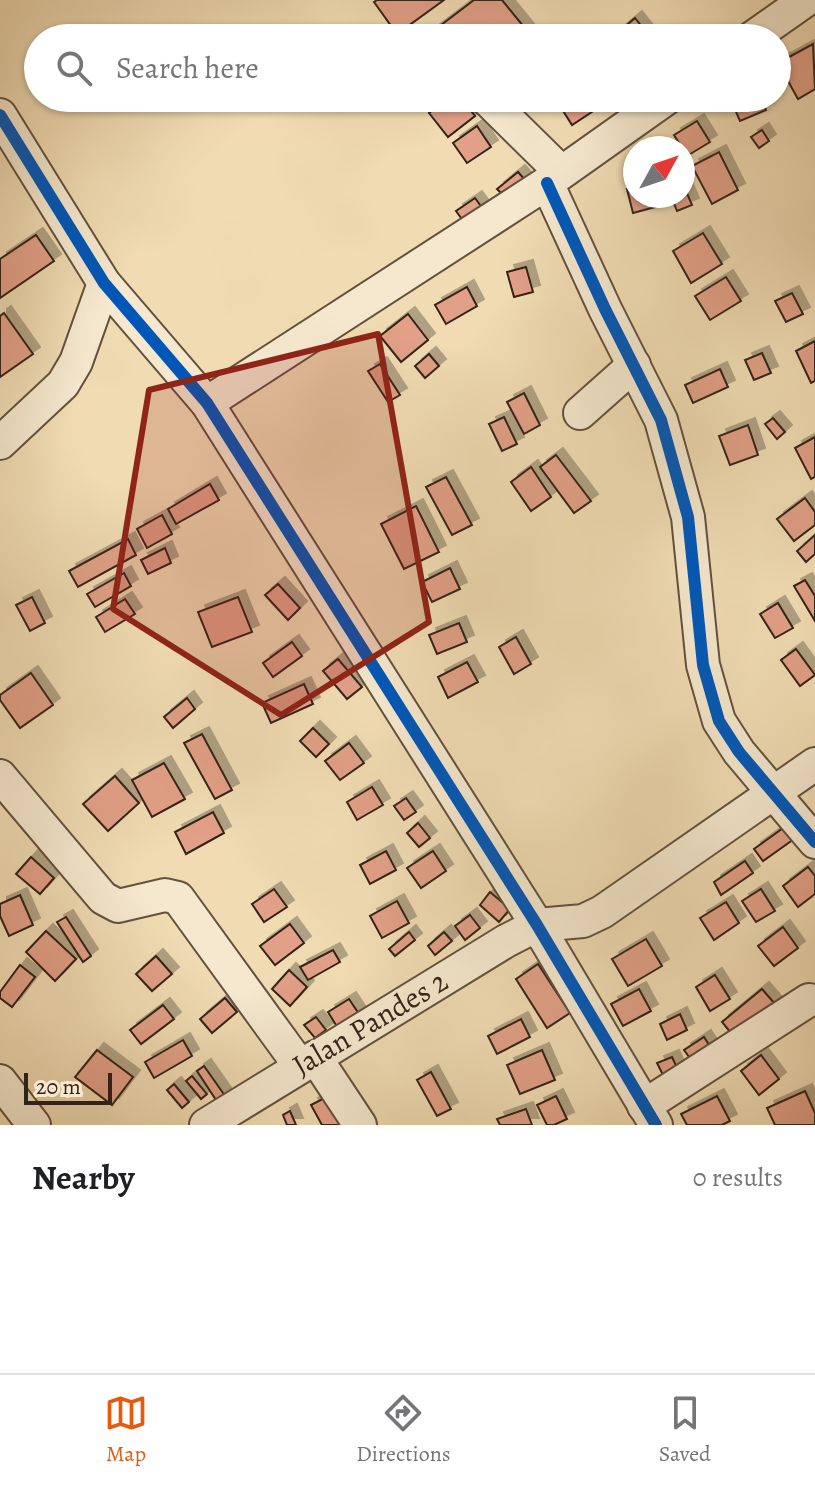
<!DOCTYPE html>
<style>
:root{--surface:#fff;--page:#f2f2f2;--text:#202124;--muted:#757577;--line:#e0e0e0;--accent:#ea580c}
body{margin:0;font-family:Alegreya,serif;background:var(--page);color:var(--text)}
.compass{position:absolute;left:623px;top:136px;width:72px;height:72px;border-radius:50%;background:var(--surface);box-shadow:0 2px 6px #0004;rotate:50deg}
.scale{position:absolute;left:24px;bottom:20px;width:88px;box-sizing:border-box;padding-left:8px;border:4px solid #342316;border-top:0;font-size:22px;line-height:28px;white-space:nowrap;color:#342316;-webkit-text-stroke:6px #f5e8ce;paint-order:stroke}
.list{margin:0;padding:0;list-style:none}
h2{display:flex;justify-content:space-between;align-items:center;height:104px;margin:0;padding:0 32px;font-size:34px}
h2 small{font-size:26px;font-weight:400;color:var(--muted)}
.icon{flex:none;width:44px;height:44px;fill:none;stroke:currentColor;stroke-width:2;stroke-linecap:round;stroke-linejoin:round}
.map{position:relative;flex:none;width:815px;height:1125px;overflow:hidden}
.search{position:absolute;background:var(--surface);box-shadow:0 2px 6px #0004;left:24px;right:24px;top:24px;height:88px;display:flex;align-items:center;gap:20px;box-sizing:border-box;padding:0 28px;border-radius:44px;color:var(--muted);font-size:30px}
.sheet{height:248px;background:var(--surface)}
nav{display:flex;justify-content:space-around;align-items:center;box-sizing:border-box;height:112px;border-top:2px solid var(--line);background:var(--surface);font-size:22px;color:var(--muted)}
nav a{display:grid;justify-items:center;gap:4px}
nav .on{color:var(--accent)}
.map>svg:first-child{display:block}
</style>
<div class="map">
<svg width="815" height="1125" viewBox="0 0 815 1125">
<defs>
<filter id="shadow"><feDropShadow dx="7" dy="-7" stdDeviation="0" flood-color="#0004"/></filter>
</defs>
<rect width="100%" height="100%" fill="#f0dbb3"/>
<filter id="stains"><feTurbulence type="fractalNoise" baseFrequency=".0025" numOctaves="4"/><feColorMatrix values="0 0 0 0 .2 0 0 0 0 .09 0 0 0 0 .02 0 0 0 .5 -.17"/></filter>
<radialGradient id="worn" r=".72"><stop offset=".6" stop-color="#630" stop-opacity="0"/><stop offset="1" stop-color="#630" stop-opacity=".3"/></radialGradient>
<g fill="#e1a087" stroke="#342316" stroke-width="2" filter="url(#shadow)">
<polygon points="377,0 444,0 397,34 374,2"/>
<polygon points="474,0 502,0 533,38 424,38"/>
<polygon points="635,18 651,38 617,38 615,35"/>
<polygon points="813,44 815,89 798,99 778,63"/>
<polygon points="448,98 461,98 475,116 448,137 429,113"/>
<polygon points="555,98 596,98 601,106 572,125"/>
<polygon points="730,98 761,98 766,110 740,121"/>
<polygon points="697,121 710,142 687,156 674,135"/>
<polygon points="477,126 491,147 467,163 453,143"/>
<polygon points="762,130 769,141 759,148 751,137"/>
<polygon points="719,152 738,190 712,204 692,166"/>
<polygon points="518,172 526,181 506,198 497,189"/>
<polygon points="683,184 692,205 677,211 671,196 683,196"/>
<polygon points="635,187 635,196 656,196 659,206 633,213 627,189"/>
<polygon points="475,198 483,209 464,222 456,211"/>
<polygon points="703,233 722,264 691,283 673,251"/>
<polygon points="36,235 54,261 0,298 0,259"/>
<polygon points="526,267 533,292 514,297 507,272"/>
<polygon points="726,277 741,301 710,320 695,296"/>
<polygon points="467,287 477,306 446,324 435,305"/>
<polygon points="792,293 803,314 786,322 775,301"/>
<polygon points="4,313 33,354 0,377 0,316"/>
<polygon points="408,314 428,340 401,362 380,336"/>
<polygon points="815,341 815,381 811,383 796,351"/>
<polygon points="762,353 771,373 754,380 745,360"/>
<polygon points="429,354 439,366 425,378 415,366"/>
<polygon points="380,364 400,395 388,402 368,371"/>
<polygon points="720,369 728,387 693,403 685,385"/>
<polygon points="524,393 540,425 524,434 507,402"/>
<polygon points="504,417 517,444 502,451 489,424"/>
<polygon points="773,418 785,432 777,439 765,424"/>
<polygon points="748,425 758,455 730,465 719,436"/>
<polygon points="815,437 815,477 811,479 795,448"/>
<polygon points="556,455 591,501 574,513 540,467"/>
<polygon points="531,467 551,497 531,511 511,482"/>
<polygon points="446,477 472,525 452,535 426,487"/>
<polygon points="210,484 219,500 176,524 168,509"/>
<polygon points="805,498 815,512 815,525 794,541 777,519"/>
<polygon points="416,506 439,552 404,569 381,524"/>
<polygon points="162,515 172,534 147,548 137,529"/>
<polygon points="815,535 815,554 806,562 797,551"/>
<polygon points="128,539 136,555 78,587 69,571"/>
<polygon points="165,548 171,563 148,574 141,560"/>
<polygon points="450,568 460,589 432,602 422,582"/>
<polygon points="124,573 131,586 95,607 87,594"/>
<polygon points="805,580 815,596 815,621 794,586"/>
<polygon points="278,584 300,608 288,620 265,595"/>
<polygon points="32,597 45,623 30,631 16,605"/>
<polygon points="238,597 252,632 212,647 198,612"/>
<polygon points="125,599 135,614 105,632 96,617"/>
<polygon points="778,603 793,628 775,638 760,614"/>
<polygon points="459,623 467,642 437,654 429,635"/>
<polygon points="516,637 531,664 514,674 499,647"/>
<polygon points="292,642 302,656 273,677 263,663"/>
<polygon points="796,649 815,675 800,686 781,660"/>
<polygon points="338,659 362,687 347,699 323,671"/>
<polygon points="467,662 478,682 448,698 438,677"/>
<polygon points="31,673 53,705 20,728 0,700 0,695"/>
<polygon points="304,684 313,704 271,723 262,703"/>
<polygon points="187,698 195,709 173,728 164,717"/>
<polygon points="313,728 329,744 316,757 300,741"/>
<polygon points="202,734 232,790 215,799 184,743"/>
<polygon points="349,743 364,763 340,780 325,761"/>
<polygon points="164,763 185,799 152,817 132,780"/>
<polygon points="115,776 139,803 108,831 83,804"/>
<polygon points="372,787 383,805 357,820 347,802"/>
<polygon points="406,798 416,812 404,820 394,806"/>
<polygon points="213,812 224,833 186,854 175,832"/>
<polygon points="418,823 430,838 419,847 407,833"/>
<polygon points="786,826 794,839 763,861 754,849"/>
<polygon points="386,851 396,870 370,884 360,865"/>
<polygon points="433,851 446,871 421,888 407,868"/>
<polygon points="31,857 54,878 40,894 16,874"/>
<polygon points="745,861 753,873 721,895 714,882"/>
<polygon points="808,867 815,876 815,894 798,907 783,886"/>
<polygon points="274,889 287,907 264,922 252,904"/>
<polygon points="761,889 775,911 756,922 742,901"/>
<polygon points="490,892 510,909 499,922 480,905"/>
<polygon points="20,895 33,925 9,936 0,916 0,904"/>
<polygon points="397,901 409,923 382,938 370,916"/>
<polygon points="726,902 739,923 714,940 700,918"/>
<polygon points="470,915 480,928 465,940 455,926"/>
<polygon points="66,917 91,956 83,962 57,922"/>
<polygon points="290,924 304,943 275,965 260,946"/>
<polygon points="783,927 798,948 774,966 758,946"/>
<polygon points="46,931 76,959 55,981 26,952"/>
<polygon points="409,932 415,940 395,956 389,949"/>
<polygon points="444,932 452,941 435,955 428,946"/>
<polygon points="646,939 662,966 628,986 612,959"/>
<polygon points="333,950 340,962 308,980 300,967"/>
<polygon points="156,956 172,974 152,991 136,974"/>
<polygon points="538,964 570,1013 547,1028 516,979"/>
<polygon points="20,965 35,977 12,1007 0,998 0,992"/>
<polygon points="289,970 307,987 290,1006 272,989"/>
<polygon points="715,975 730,999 710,1011 696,987"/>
<polygon points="639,989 651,1011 623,1026 611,1004"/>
<polygon points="762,989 775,1004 735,1038 722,1022"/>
<polygon points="225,998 237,1012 212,1033 200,1019"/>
<polygon points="349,999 361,1017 339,1030 328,1012"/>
<polygon points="163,1005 174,1019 141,1044 130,1030"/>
<polygon points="680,1014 687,1030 667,1040 660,1024"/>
<polygon points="316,1017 326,1030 315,1038 304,1025"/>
<polygon points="521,1019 530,1037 497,1054 488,1036"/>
<polygon points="704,1037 711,1048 692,1061 684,1050"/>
<polygon points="183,1040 192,1056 154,1078 145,1062"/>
<polygon points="97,1050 133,1077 112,1105 75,1077"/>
<polygon points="542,1050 555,1080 520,1094 507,1065"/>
<polygon points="761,1055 779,1079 759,1095 741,1071"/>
<polygon points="672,1057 679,1072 665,1079 657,1063"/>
<polygon points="204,1066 228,1100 220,1106 197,1071"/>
<polygon points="431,1072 451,1109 437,1116 417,1080"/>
<polygon points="192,1076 207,1094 201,1099 186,1081"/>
<polygon points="174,1084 189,1102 182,1108 167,1090"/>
<polygon points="805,1091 815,1113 815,1125 775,1125 767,1108"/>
<polygon points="332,1094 349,1125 322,1125 311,1105"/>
<polygon points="556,1096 567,1119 554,1125 547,1125 537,1105"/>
<polygon points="717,1096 730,1121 722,1125 687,1125 681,1114"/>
<polygon points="526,1109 532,1125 500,1125 497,1119"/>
<polygon points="290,1111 296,1125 287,1125 283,1115"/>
</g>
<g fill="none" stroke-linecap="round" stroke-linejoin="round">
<g stroke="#63513d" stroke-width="36">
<g id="street">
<polyline points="752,38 806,0"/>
<polyline points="486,98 561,172"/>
<polyline points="0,115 104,283 207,403 537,925 656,1125"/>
<polyline points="547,183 605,309 661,420 688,517 703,665 719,721 739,752 815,842"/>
<polyline points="207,403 547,183 667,98"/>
<polyline points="580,413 634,365"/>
<polyline points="0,443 63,384 76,362 104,283"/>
<polyline points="0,776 103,898 118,906 165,895 178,898 300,1066"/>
<polyline points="315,1057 360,1125"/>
<polyline points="0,1081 34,1125"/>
<polyline points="644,1106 809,1000"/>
<polyline points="206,1125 506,941 537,925 583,921 602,912 815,764"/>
</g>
</g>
<use href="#street" stroke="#f5e8ce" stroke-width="32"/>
<g stroke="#f5e8ce" stroke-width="17">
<g id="cycleway">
<polyline points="0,115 104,283 207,403 537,925 656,1125"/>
<polyline points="547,183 605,309 661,420 688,517 703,665 719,721 739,752 815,842"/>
</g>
</g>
<use href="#cycleway" stroke="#0057b8" stroke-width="12"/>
</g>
<path fill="#8f2418" fill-opacity="0.2" stroke="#8f2418" stroke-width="6" stroke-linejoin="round" d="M378 334 429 622 281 715 113 609 149 390Z"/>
<g text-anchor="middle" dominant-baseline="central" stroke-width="6" stroke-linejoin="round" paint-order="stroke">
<g font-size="30" fill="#342316" stroke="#f5e8ce">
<text transform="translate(370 1023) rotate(-31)">Jalan Pandes 2</text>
</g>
</g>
<rect width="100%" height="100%" filter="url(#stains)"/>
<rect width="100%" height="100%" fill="url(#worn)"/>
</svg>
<svg class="compass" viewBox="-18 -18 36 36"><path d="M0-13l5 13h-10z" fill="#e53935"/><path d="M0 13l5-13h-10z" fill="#757577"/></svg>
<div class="scale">20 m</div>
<div class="search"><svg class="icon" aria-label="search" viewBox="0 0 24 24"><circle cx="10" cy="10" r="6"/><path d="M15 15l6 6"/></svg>Search here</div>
</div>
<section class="sheet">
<h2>Nearby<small>0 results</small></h2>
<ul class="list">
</ul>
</section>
<nav>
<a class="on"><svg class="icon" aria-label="map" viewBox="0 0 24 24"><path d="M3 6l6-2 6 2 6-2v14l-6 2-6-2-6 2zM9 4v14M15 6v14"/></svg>Map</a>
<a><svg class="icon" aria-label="directions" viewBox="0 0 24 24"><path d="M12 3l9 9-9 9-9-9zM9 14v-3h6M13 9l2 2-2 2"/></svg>Directions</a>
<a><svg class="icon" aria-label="saved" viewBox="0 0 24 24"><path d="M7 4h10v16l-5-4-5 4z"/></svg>Saved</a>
</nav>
